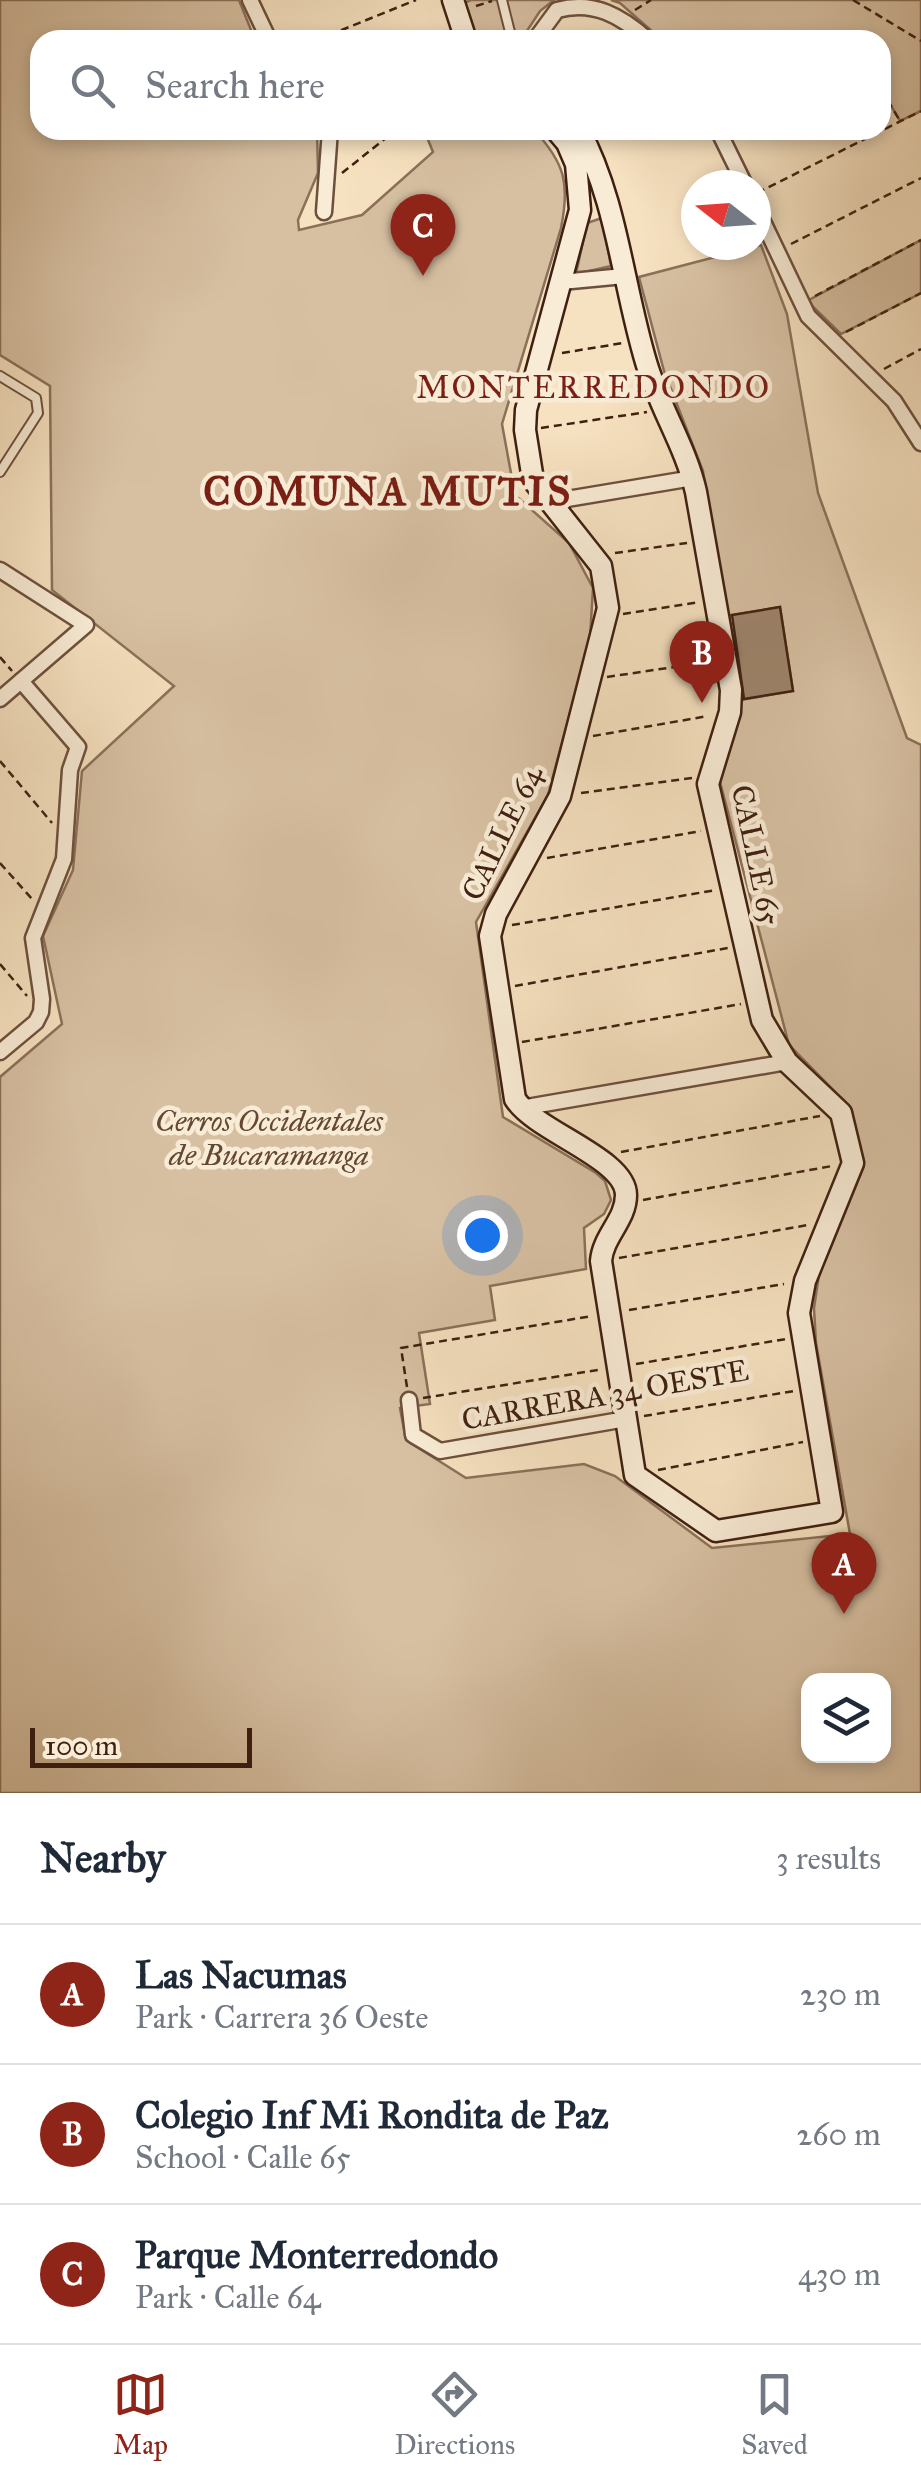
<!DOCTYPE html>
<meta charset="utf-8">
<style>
:root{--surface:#fff;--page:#f6f6f7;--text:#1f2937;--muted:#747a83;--line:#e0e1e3;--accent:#8f2418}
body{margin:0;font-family:"IM FELL Great Primer",serif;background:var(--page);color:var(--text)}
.controls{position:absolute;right:30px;bottom:30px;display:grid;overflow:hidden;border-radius:20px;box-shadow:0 5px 15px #0003}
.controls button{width:90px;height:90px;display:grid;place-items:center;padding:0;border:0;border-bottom:2px solid var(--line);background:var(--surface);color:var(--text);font:50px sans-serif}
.compass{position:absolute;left:681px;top:170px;width:90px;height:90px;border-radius:50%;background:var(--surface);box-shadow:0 5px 15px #0003;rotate:287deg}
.scale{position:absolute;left:30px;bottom:25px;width:222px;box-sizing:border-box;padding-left:10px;border:5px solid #3f2010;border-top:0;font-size:28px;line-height:35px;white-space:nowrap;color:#3f2010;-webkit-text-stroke:8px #f9ecd6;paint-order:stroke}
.you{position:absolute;left:482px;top:1235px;width:35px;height:35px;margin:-25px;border:8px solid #fff;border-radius:50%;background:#1a73e8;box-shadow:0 0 0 15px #1a73e833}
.badge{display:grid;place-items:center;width:65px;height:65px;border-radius:50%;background:var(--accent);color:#fff;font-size:32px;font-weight:700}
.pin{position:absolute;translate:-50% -82px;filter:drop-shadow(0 2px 5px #0008)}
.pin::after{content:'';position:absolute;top:52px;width:35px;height:30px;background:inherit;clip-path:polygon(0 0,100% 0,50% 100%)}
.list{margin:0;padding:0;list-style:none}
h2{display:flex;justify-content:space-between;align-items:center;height:130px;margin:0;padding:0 40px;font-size:42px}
h2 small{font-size:32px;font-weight:400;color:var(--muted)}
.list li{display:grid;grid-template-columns:65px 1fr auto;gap:30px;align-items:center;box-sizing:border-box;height:140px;padding:0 40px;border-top:2px solid var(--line)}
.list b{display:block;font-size:38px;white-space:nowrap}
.list p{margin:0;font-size:32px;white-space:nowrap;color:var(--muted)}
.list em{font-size:32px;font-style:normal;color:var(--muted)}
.icon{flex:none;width:55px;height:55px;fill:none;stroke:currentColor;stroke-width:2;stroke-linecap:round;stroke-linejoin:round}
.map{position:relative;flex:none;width:921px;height:1793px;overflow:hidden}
.search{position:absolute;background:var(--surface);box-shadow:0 5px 15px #0003;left:30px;right:30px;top:30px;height:110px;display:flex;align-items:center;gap:25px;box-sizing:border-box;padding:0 35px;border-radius:30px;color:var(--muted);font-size:38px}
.sheet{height:550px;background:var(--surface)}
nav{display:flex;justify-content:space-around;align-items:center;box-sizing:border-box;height:140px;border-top:2px solid var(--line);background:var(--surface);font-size:28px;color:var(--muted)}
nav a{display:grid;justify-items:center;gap:5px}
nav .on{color:var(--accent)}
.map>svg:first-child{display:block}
</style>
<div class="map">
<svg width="921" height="1793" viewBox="0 0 921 1793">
<rect width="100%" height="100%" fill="#f6e1c0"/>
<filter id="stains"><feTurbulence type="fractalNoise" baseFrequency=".002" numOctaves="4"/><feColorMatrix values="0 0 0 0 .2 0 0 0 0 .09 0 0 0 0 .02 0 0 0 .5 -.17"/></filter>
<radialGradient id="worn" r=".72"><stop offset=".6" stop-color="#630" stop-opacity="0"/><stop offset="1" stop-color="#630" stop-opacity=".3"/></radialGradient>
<g fill="#d7c0a2" stroke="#8b7059" stroke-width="2.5" fill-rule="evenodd">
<path d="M0 0H239L255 40H40V130H317L318 173 298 220 299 230 362 215 433 152 424 130H534C565 163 570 184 561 228L502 424 515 495 569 543 593 588 590 638 548 795 476 922 503 1117 596 1173 605 1181 611 1200 604 1214 584 1228 586 1269 490 1286 495 1320 419 1333 430 1404 400 1408 406 1440 466 1478 584 1464 615 1476 712 1548 850 1534 816 1343 814 1308 819 1275 864 1166 851 1108 789 1045 719 778 740 700 793 691 780 607 726 616 703 471 664 371 639 277 761 245 787 314 818 493 907 738 921 745V1793H0V1077L62 1024 43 936 73 870 82 771 174 686 52 590 50 386 0 355ZM808 1680H884V1756H808Z"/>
<polygon points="471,0 554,0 540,11 521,40 475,40 464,3"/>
<polygon points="611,0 921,0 921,111 900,121 881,89 881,40 803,40 801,37 795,40 662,40 620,3"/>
<polygon points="602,218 611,266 576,274 587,223"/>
<polygon points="921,240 921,293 841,334 807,301"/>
</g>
<polygon fill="#9e846c" stroke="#3f2010" stroke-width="2.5" points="780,607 793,691 744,699 732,615"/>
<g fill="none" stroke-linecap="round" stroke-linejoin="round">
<g stroke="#6d503c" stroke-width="12">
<g id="lane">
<polyline points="502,0 512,40"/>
<polyline points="0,376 36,398 38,413 0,472"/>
</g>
</g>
<g stroke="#6d503c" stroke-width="19">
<g id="street">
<polyline points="250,0 269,40"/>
<path d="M535 40 557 10C594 0 621 16 648 40"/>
<polyline points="718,130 745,185"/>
<polyline points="756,207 808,316 894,401 921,443"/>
<polyline points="324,212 330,130"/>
<polyline points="561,282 624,276"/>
<polyline points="549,502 693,478"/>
<polyline points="0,570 86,625 0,699"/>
<polyline points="0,1052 36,1022 41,1012 42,999 33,938 64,859 70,770 78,747 21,681"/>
<polyline points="521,1108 787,1062"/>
<polyline points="409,1400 413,1435 440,1451 626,1419"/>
</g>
</g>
<g stroke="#3f2010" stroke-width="25">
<g id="secondary">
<polyline points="453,0 466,40"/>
<path d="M556 130 567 143 576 164 580 210 526 410 525 430 533 480 601 566 608 608 560 796 496 914 490 936 515 1099C536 1132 626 1158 626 1195 626 1220 603 1236 601 1261L635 1475 716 1531 832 1512 799 1313 805 1281 853 1163 841 1113 787 1062 762 1020 708 784 730 712 731 690 696 492C686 447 659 407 646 362 623 286 617 200 579 130"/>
</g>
</g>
<g stroke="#3f2010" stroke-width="2.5" stroke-dasharray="8 5" stroke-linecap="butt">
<polyline points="853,0 921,41"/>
<polyline points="476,6 492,1"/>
<polyline points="635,10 651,0"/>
<polyline points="317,40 416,0"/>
<polyline points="795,40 801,37 803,40"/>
<polyline points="881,89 900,121"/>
<polyline points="342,173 396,130"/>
<polyline points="757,193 921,111"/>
<polyline points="791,244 921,178"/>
<polyline points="815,296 921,240"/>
<polyline points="846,332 921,293"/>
<polyline points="562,353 623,343"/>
<polyline points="884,369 921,349"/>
<polyline points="541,428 647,412"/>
<polyline points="615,553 687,543"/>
<polyline points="623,614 700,602"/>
<polyline points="0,657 12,671"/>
<polyline points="607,677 708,662"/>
<polyline points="593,736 708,716"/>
<polyline points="0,761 52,823"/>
<polyline points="581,793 692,778"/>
<polyline points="547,858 701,831"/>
<polyline points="0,863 32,899"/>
<polyline points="512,925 716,890"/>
<polyline points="0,964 27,996"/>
<polyline points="515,986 728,948"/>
<polyline points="522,1042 741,1004"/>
<polyline points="621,1152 820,1116"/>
<polyline points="643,1200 832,1166"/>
<polyline points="619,1258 808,1225"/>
<polyline points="629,1310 784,1284"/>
<polyline points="636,1364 786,1339"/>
<polyline points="407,1387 401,1348 592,1316"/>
<polyline points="423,1398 598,1370"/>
<polyline points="644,1416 794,1391"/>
<polyline points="658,1470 803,1442"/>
</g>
<use href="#lane" stroke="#f9ecd6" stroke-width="8"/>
<use href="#street" stroke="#f9ecd6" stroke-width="14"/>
<use href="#secondary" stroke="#f9ecd6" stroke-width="20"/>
</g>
<g text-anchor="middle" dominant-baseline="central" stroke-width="9" stroke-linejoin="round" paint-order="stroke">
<g font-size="30" fill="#3f2010" stroke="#f9ecd6">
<text transform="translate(502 833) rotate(-64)">CALLE 64</text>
<text transform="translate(756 855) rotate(78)">CALLE 65</text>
<text transform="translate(605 1395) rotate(-10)">CARRERA 34 OESTE</text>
</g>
<g font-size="30" font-style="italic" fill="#654834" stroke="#f9ecd6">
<text x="269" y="1121">Cerros Occidentales<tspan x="269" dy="34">de Bucaramanga</tspan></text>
</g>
<g font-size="32" letter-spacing="2.5" fill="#7a1f14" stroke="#f9ecd6">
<text x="594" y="387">MONTERREDONDO</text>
</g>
<g font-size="40" font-weight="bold" letter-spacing="2.5" fill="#7a1f14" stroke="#f9ecd6">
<text x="388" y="491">COMUNA MUTIS</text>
</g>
</g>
<rect width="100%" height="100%" filter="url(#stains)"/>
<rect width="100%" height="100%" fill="url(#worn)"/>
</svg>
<div class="controls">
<button><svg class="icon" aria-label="layers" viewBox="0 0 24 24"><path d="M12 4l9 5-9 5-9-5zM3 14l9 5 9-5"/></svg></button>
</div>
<svg class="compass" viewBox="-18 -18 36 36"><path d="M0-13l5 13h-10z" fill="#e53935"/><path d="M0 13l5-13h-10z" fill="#747a83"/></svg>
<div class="scale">100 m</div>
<div class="you"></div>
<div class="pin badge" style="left:844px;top:1614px">A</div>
<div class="pin badge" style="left:702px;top:703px">B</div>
<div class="pin badge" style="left:423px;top:276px">C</div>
<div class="search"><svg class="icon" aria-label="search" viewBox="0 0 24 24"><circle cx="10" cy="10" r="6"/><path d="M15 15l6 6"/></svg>Search here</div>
</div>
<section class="sheet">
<h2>Nearby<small>3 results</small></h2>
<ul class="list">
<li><span class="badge">A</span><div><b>Las Nacumas</b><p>Park · Carrera 36 Oeste</p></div><em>230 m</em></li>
<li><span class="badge">B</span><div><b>Colegio Inf Mi Rondita de Paz</b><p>School · Calle 65</p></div><em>260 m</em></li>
<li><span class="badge">C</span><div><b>Parque Monterredondo</b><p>Park · Calle 64</p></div><em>430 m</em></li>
</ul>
</section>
<nav>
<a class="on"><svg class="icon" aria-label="map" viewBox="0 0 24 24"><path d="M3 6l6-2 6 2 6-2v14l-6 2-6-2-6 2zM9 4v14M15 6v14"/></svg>Map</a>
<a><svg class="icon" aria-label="directions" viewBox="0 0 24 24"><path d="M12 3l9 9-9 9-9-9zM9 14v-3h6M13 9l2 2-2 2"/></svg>Directions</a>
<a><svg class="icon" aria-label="saved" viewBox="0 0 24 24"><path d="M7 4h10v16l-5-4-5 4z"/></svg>Saved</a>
</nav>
